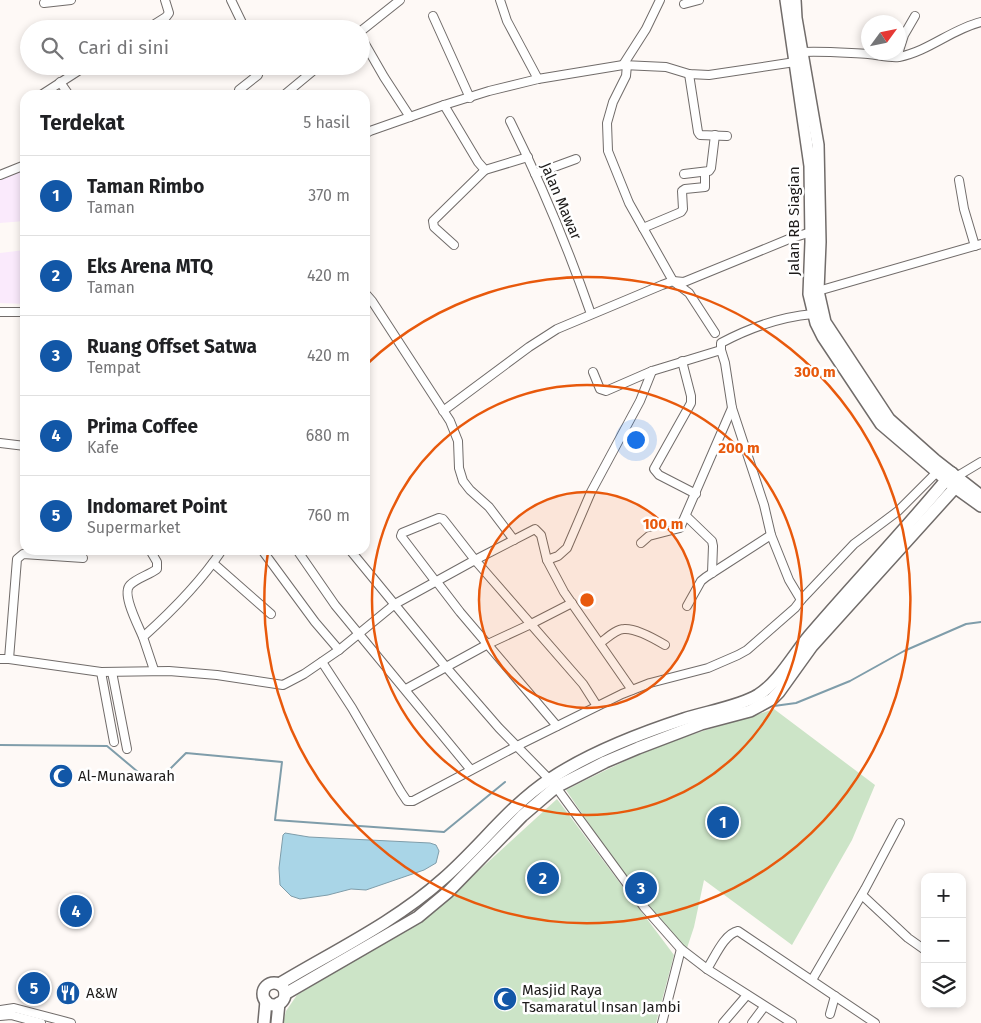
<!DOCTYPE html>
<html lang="id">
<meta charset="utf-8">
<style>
:root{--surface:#fff;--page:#f2f2f2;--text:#202124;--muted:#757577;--line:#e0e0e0;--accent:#1257a7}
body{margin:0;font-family:"Fira Sans",sans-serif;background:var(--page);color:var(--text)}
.controls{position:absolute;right:15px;bottom:15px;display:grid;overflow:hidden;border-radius:10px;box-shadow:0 2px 8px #0003}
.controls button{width:45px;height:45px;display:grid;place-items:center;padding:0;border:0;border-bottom:1px solid var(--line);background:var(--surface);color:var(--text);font:25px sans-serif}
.compass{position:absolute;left:861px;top:15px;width:45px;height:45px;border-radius:50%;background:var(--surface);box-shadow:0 2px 8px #0003;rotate:57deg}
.you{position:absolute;left:635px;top:439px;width:18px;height:18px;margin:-12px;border:4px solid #fff;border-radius:50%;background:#1a73e8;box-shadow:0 0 0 8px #1a73e833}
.badge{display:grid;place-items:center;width:32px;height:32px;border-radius:50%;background:var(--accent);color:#fff;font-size:16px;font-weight:700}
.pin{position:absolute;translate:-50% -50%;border:2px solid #fff;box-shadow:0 1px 5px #0006}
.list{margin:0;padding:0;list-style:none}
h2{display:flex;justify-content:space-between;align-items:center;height:65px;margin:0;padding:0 20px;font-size:21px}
h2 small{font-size:16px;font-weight:400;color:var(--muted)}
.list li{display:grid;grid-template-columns:32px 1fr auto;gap:15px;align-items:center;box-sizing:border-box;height:80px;padding:0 20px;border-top:1px solid var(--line)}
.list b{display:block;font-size:19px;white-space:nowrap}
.list p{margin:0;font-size:16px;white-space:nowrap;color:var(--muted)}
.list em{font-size:16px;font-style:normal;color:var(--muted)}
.icon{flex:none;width:28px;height:28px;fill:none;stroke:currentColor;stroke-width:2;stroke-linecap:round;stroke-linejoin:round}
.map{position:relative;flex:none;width:981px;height:1023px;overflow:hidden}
.search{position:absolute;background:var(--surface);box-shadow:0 2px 8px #0003;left:20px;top:20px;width:350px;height:55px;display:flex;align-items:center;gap:12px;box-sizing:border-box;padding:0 18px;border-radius:28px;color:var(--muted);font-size:19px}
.panel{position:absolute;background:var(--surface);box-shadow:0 2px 8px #0003;left:20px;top:90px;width:350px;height:465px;border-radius:15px}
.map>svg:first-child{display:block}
</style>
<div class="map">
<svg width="981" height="1023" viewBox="0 0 981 1023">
<rect width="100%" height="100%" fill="#fef9f6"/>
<g fill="#faeafc">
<polygon points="25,168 25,221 0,223 0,176"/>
<polygon points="25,250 25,304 0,303 0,253"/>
</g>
<g fill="#cce4c7">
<path d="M774 709 875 785 852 840 792 945 704 880 694 927 687 948 673 936 625 877 566 790C605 770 644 751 685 737 714 727 745 719 774 709Z"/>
<polygon points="557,799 674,955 656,1023 283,1023 286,1011 297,995 429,916"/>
</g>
<polygon fill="#a9d5e7" stroke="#7f9daa" points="285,833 309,837 430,843 436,845 439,851 436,863 424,870 366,890 351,889 328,895 300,899 291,896 280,885 279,868 283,835"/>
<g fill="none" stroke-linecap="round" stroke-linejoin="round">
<g stroke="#7f9daa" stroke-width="2">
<polyline points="774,706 796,703 850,681 904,651 966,624 981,622"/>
<polyline points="0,745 107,746 138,772 166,773 186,753 282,762 275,820 444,832 505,782"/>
</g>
<g stroke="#716c6a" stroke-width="10">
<g id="minor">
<polyline points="231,0 245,29"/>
<polyline points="500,0 507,21 538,79"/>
<polyline points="44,3 71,0"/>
<polyline points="684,4 699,0"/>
<polyline points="433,16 470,98"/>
<polyline points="147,29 166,17 169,13 165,0"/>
<polyline points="361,31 400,0"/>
<polyline points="361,37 384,77 410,117"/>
<path d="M803 52C825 51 846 53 868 54 879 55 889 58 899 57 929 51 952 29 981 22"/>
<polyline points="897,57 904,35 915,16"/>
<polyline points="623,65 646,29 660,0"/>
<polyline points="627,65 626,76 613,102 607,123 608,151 629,203 673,281 689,293 715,333"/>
<polyline points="689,74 698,132 700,135 727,136"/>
<polyline points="60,82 69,95"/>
<polyline points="41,95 86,66"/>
<polyline points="238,95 239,90 258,75 260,66"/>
<polyline points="284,95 319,66"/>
<polyline points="444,105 478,162 485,170 528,157"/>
<path d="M510 121C541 183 568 248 591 314"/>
<polyline points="365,134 370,131 444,105 489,91 538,79 623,65 666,67 689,74 709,75 795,62"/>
<polyline points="535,174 576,159"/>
<polyline points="684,174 709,171 711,168 715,135"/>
<polyline points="0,175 25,165"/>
<polyline points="959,180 964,209 975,246"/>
<polyline points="643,228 681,212 683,209 682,191 685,189 705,187 705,172"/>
<polyline points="454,245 434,227 433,221 485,170"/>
<polyline points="818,291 981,244"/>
<polyline points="365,293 372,301 450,421 458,441 459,468 463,481 470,490 489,507 514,540"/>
<polyline points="0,312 25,312"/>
<path d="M721 350V343C751 327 779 317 813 314"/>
<polyline points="682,361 691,396 691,403 654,469 659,475 696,494"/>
<polyline points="593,372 600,389 606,391 652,371 721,350 725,363 732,408 764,505 771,535 789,580 801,600"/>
<polyline points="443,411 529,347 557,329 662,285 673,281 684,282 789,239 811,232"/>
<polyline points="0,443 25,446"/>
<polyline points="956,477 981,462"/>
<polyline points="686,516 712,541 713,546 712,573"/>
<polyline points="641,543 649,536 680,528 732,408"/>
<polyline points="262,550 315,622 339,650"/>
<polyline points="297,550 335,605 471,770"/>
<polyline points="350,550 446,667 499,728 549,779"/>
<polyline points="547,560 558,556 567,548 591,492 640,401 652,371"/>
<polyline points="213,563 271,614"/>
<polyline points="436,582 401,536 402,533 439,518 443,519 447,524 475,560 583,684 597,706"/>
<polyline points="437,582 460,612 557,726"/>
<polyline points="687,606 701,581 706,577 771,535"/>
<path d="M143 637C139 627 121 594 130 585 137 578 149 575 157 569V562L150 550"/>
<path d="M600 643C606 639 616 629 624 629 636 628 655 639 665 645"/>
<polyline points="0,659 9,659 101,672 169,671 217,675 283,685 304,674 339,650 395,604 475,560 535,529 541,535 547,560 564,592 632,690"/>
<polyline points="9,659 17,559 23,554 83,558"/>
<polyline points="322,662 352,708 401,792 407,801 413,801 517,746 622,694 650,683 708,668 738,655 747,650 795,608 801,600 854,544 898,511 937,472"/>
<path d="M154 670 143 637C172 611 200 583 222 550"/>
<polyline points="101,672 114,742"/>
<polyline points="112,672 127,749"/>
<polyline points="406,689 488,644 531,624 572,603"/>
<polyline points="556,787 644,907 681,949 707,969 792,1023"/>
<polyline points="862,895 908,938 925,950"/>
<path d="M707 969C715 957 724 934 738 931L875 1023"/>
<polyline points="812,980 865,889 900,823"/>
<polyline points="0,1010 14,1008 71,1023"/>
<polyline points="830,1014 835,996"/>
<polyline points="0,1016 11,1015 41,1023"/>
<polyline points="662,1023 681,949"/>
<polyline points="723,1023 747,995"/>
<polyline points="752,1023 764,1007"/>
</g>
</g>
<g stroke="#716c6a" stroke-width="14">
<g id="highway">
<polyline points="786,0 810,166 811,242 809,294 816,323 823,337 881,424 956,488 981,506"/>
<polyline points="795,0 796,18 818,145 820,242 818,291 825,322 889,419 935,460 981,496"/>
<circle cx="274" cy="994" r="11"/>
<path d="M279 984C334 951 395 922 443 879 480 847 509 806 550 779 591 752 638 734 684 719 705 712 741 706 758 695 778 683 794 654 809 636 856 581 906 529 952 473"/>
<polyline points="285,994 418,917 448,892 522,816 556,787 605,762 638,748 701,724 750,711 772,699 779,692 812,646 961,481"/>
<polyline points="264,1023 266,1001"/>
<polyline points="277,1023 279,1003"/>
</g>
</g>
<use href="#minor" stroke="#fff" stroke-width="8"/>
<use href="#highway" stroke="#fff" stroke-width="11"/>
</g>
<circle cx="587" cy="600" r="108" fill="#e8590c" fill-opacity=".12"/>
<g fill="none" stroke="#e8590c" stroke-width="2.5">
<circle cx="587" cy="600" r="108"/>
<circle cx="587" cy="600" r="215"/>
<path d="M367 364A323 323 0 1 1 268 552"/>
</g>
<defs>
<g id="mosque-disc" transform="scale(1.25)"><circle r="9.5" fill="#1257a7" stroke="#fff"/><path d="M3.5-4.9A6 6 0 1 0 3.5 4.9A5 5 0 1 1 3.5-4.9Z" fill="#fff"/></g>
<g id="restaurant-disc" transform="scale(1.25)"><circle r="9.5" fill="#1257a7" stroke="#fff"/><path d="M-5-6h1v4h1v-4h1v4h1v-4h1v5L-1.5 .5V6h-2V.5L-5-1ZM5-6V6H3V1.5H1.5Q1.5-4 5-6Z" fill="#fff"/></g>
</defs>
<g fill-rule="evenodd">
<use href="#mosque-disc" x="61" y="776"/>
<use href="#restaurant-disc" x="68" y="993"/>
<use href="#mosque-disc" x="505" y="999"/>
</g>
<g text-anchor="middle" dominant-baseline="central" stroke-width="5" stroke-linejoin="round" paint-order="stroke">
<g font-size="15" fill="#1d1b1a" stroke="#fff">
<text transform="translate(561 201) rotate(67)">Jalan Mawar</text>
<text transform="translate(794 221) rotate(-90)">Jalan RB Siagian</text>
</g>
<g font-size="15" fill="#1d1b1a" stroke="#fff" text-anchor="start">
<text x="78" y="776">Al-Munawarah</text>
<text x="522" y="990">Masjid Raya<tspan x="522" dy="17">Tsamaratul Insan Jambi</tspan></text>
<text x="86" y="993">A&amp;W</text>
</g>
</g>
<circle cx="587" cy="600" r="8" fill="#e8590c" stroke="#fff" stroke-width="2.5"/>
<g font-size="15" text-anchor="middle" font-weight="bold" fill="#e8590c" stroke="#fff" stroke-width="5" stroke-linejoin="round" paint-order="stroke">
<text x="815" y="377">300 m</text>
<text x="739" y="453">200 m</text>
<text x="663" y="529">100 m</text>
</g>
</svg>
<div class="controls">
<button>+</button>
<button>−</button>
<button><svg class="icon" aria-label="layers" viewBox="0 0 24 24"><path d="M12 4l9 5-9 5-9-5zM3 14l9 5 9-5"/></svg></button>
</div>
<svg class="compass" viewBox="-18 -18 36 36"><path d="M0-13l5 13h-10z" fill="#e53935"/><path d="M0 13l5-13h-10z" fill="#757577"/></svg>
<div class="you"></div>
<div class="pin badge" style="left:723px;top:822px">1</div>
<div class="pin badge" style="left:543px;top:878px">2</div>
<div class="pin badge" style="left:641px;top:888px">3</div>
<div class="pin badge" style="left:76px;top:911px">4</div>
<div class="pin badge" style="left:34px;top:988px">5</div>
<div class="search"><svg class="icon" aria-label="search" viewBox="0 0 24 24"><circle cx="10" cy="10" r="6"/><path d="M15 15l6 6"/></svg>Cari di sini</div>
<section class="panel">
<h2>Terdekat<small>5 hasil</small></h2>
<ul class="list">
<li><span class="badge">1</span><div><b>Taman Rimbo</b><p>Taman</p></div><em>370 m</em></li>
<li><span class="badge">2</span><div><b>Eks Arena MTQ</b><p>Taman</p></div><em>420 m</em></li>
<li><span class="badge">3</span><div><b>Ruang Offset Satwa</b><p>Tempat</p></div><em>420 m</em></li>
<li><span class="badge">4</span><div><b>Prima Coffee</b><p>Kafe</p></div><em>680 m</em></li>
<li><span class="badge">5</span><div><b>Indomaret Point</b><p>Supermarket</p></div><em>760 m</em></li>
</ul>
</section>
</div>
